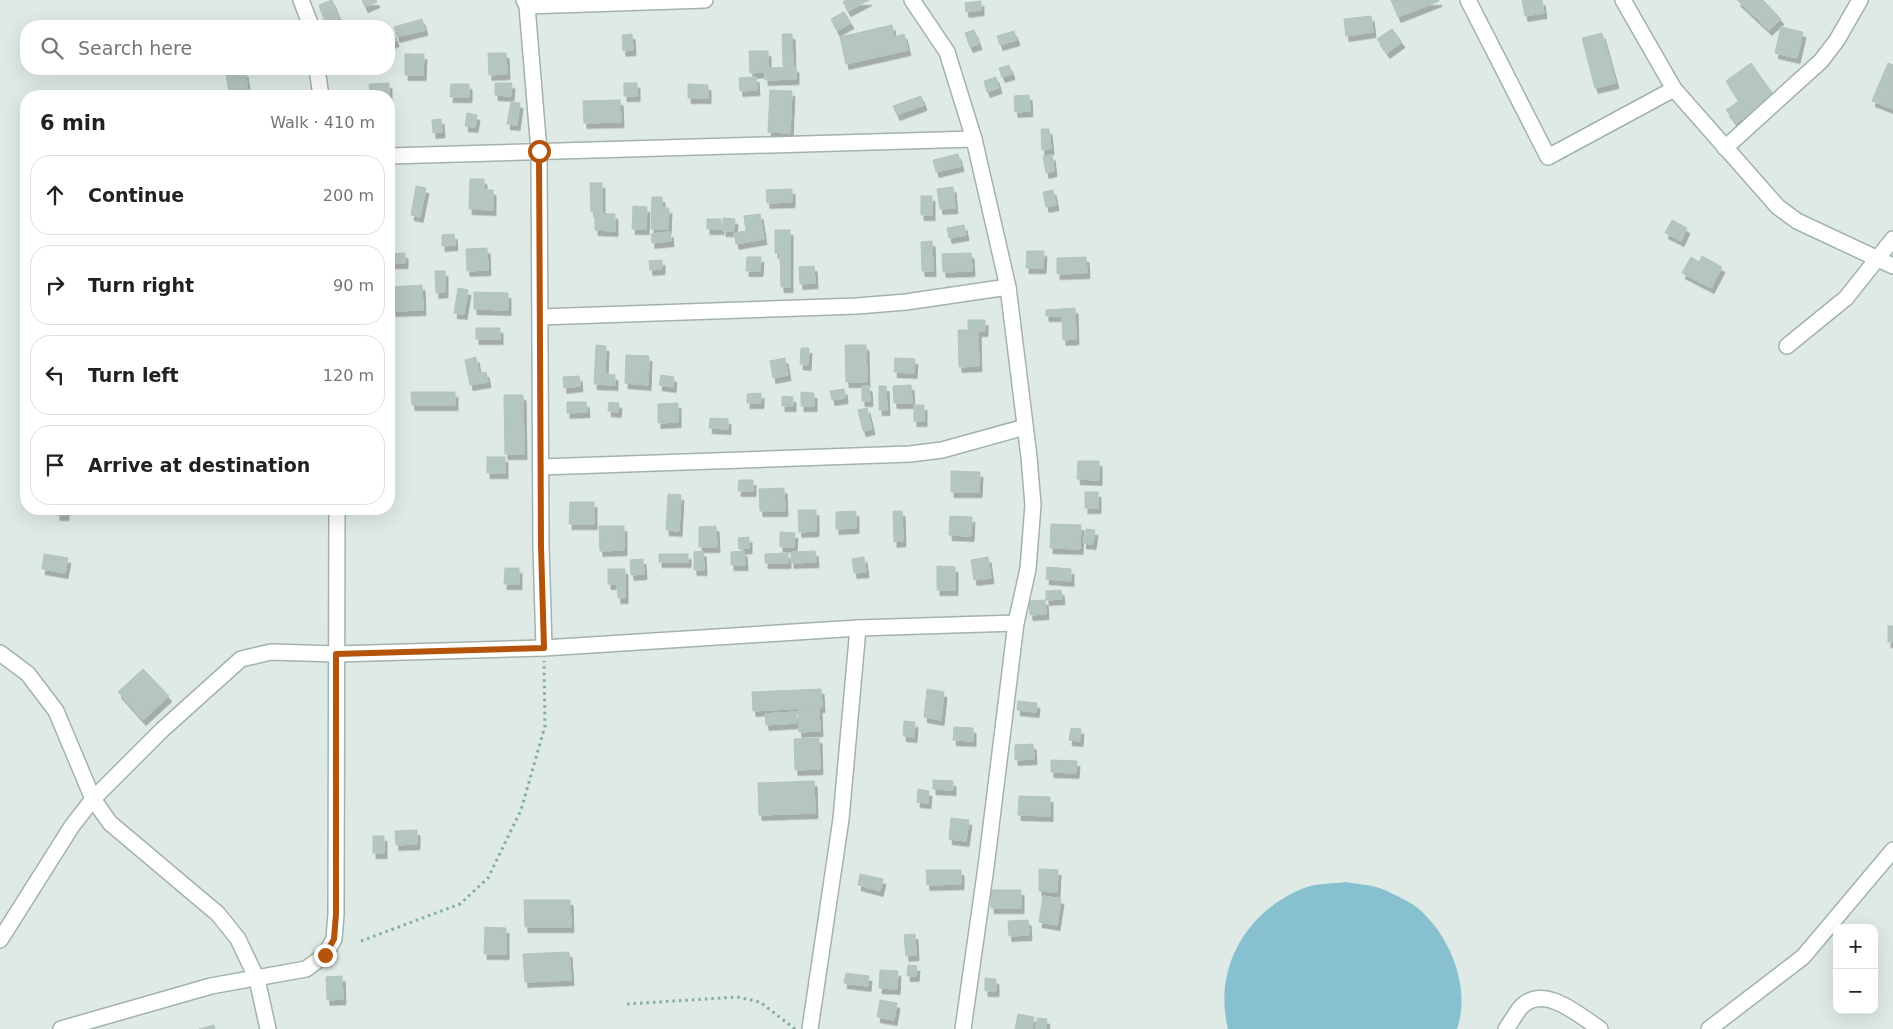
<!DOCTYPE html>
<meta charset="utf-8">
<style>
:root{--surface:#fff;--page:#f6f6f6;--text:#202124;--muted:#757577;--line:#e0e0e0}
body{margin:0;font-family:"DejaVu Sans",sans-serif;background:var(--page);color:var(--text)}
.controls{position:absolute;right:15px;bottom:15px;display:grid;overflow:hidden;border-radius:10px;box-shadow:0 5px 20px #0002}
.controls button{width:45px;height:45px;display:grid;place-items:center;padding:0;border:0;border-bottom:1px solid var(--line);background:var(--surface);color:var(--text);font:25px sans-serif}
.stop{position:absolute;width:15px;height:15px;margin:-11px;border:4px solid #b45309;border-radius:50%;background:#fff}
.stop.end{background:#b45309;border-color:#fff;box-shadow:0 1px 5px #0008}
.list{margin:0;padding:0;list-style:none}
h2{display:flex;justify-content:space-between;align-items:center;height:65px;margin:0;padding:0 20px;font-size:21px}
h2 small{font-size:16px;font-weight:400;color:var(--muted)}
.list li{display:grid;grid-template-columns:32px 1fr auto;gap:15px;align-items:center;box-sizing:border-box;height:80px;margin:0 10px 10px;padding:0 10px;border:1px solid var(--line);border-radius:20px}
.list b{display:block;font-size:19px;white-space:nowrap}
.list em{font-size:16px;font-style:normal;color:var(--muted)}
.icon{flex:none;width:28px;height:28px;fill:none;stroke:currentColor;stroke-width:2;stroke-linecap:round;stroke-linejoin:round}
.map{position:relative;flex:none;width:1893px;height:1029px;overflow:hidden}
.search{position:absolute;background:var(--surface);box-shadow:0 5px 20px #0002;left:20px;top:20px;width:375px;height:55px;display:flex;align-items:center;gap:12px;box-sizing:border-box;padding:0 18px;border-radius:20px;color:var(--muted);font-size:19px}
.panel{position:absolute;background:var(--surface);box-shadow:0 5px 20px #0002;left:20px;top:90px;width:375px;height:425px;border-radius:20px}
.map>svg:first-child{display:block}
</style>
<div class="map">
<svg width="1893" height="1029" viewBox="0 0 1893 1029">
<defs>
<filter id="shadow"><feDropShadow dx="3" dy="5.5" stdDeviation="0" flood-color="#0004"/></filter>
</defs>
<rect width="100%" height="100%" fill="#dfeae6"/>
<path fill="#87c1cf" d="M1345 882C1358 884 1375 885 1387 891 1397 896 1411 902 1420 910 1451 938 1471 988 1457 1029H1228C1213 968 1246 911 1304 888 1316 883 1332 884 1345 882Z"/>
<g fill="#b5c5bf" stroke="#b2c4bd" filter="url(#shadow)">
<polygon points="332,0 340,20 326,25 319,5"/>
<polygon points="362,0 376,0 377,2 365,7"/>
<polygon points="846,0 869,0 848,11 843,2"/>
<polygon points="1391,0 1439,0 1439,1 1398,17"/>
<polygon points="1522,0 1542,0 1544,13 1525,16"/>
<polygon points="1737,0 1763,0 1781,19 1769,30"/>
<polygon points="981,1 981,10 966,12 965,3"/>
<polygon points="844,12 851,23 837,31 831,19"/>
<polygon points="1371,16 1373,32 1346,36 1344,19"/>
<polygon points="422,19 425,30 397,37 394,27"/>
<polygon points="279,21 279,26 253,26 253,22"/>
<polygon points="892,25 894,37 904,34 908,50 846,64 840,37"/>
<polygon points="1781,27 1803,32 1797,58 1775,53"/>
<polygon points="1392,29 1402,42 1387,53 1377,39"/>
<polygon points="974,30 979,44 970,47 965,33"/>
<polygon points="1014,31 1017,40 1000,45 997,36"/>
<polygon points="393,32 396,41 389,44 389,33"/>
<polygon points="1602,33 1616,83 1595,88 1582,38"/>
<polygon points="632,34 633,50 623,51 622,35"/>
<polygon points="782,34 792,34 793,66 783,66"/>
<polygon points="749,51 768,51 768,68 796,67 796,79 765,80 765,72 750,73"/>
<polygon points="488,53 506,53 507,74 489,75"/>
<polygon points="405,54 424,54 423,75 405,75"/>
<polygon points="1751,63 1775,97 1736,123 1726,110 1739,101 1726,81"/>
<polygon points="1888,63 1893,65 1893,109 1872,101"/>
<polygon points="1009,65 1012,74 1002,77 999,68"/>
<polygon points="245,71 248,91 229,94 226,74"/>
<polygon points="756,77 757,90 740,91 739,78"/>
<polygon points="996,77 999,88 987,92 984,81"/>
<polygon points="389,83 389,96 370,96 369,84"/>
<polygon points="495,83 512,83 511,96 495,95"/>
<rect x="624" y="83" width="13" height="13"/>
<polygon points="451,84 469,84 469,97 450,97"/>
<polygon points="688,84 708,85 708,98 688,98"/>
<polygon points="770,90 792,91 790,133 768,132"/>
<polygon points="1029,95 1030,111 1015,112 1014,96"/>
<polygon points="921,96 924,105 897,115 893,106"/>
<polygon points="620,100 621,122 584,123 583,101"/>
<polygon points="511,102 520,103 517,125 507,124"/>
<polygon points="467,113 477,115 475,127 465,126"/>
<polygon points="441,119 442,132 433,133 432,120"/>
<polygon points="1041,129 1049,129 1051,149 1042,150"/>
<polygon points="958,154 961,166 936,172 933,160"/>
<polygon points="1052,155 1054,171 1046,173 1043,156"/>
<polygon points="470,179 484,179 484,190 493,190 493,210 469,209"/>
<polygon points="590,183 602,183 602,212 591,212"/>
<polygon points="416,186 426,188 420,217 411,215"/>
<polygon points="953,187 955,208 940,209 937,189"/>
<polygon points="792,189 792,202 767,203 766,190"/>
<polygon points="1053,190 1056,205 1046,207 1043,192"/>
<rect x="921" y="196" width="11" height="19"/>
<polygon points="652,197 662,197 662,208 669,208 668,229 651,229"/>
<polygon points="633,206 647,207 646,229 632,229"/>
<polygon points="595,213 615,214 615,231 595,230"/>
<polygon points="760,214 764,239 736,244 734,233 746,231 744,216"/>
<polygon points="723,218 735,219 734,231 723,231"/>
<rect x="707" y="219" width="14" height="10"/>
<polygon points="1672,220 1687,228 1681,241 1665,233"/>
<polygon points="964,225 966,235 949,238 947,228"/>
<polygon points="775,230 790,230 790,287 781,287 780,253 775,253"/>
<polygon points="670,232 671,241 652,243 651,234"/>
<polygon points="454,234 455,245 442,246 442,235"/>
<polygon points="932,241 933,271 922,271 921,242"/>
<polygon points="487,248 488,270 467,271 466,249"/>
<polygon points="1027,251 1044,251 1043,268 1026,268"/>
<polygon points="405,253 405,263 389,263 389,254"/>
<polygon points="971,253 972,271 943,272 942,254"/>
<polygon points="1702,256 1722,267 1711,288 1682,273 1691,257 1699,262"/>
<polygon points="747,257 761,257 760,271 746,271"/>
<polygon points="1086,257 1087,273 1057,274 1057,258"/>
<polygon points="662,260 662,269 650,270 649,261"/>
<polygon points="814,266 815,283 800,284 799,267"/>
<polygon points="435,271 445,271 445,292 436,293"/>
<polygon points="422,285 423,310 393,311 392,287"/>
<polygon points="458,288 468,290 464,314 454,313"/>
<polygon points="474,292 508,293 508,310 474,309"/>
<polygon points="1075,308 1076,339 1063,340 1062,316 1046,316 1046,310"/>
<polygon points="968,320 985,320 985,331 978,331 979,366 959,367 958,330 968,330"/>
<rect x="476" y="328" width="24" height="11"/>
<polygon points="596,345 606,346 605,374 615,375 615,385 594,384"/>
<polygon points="845,345 866,345 867,382 846,382"/>
<polygon points="801,348 809,348 808,365 800,364"/>
<polygon points="626,355 649,356 648,385 625,383"/>
<polygon points="476,357 479,373 486,372 488,382 470,385 465,360"/>
<polygon points="785,358 788,375 773,378 770,361"/>
<polygon points="895,358 915,359 914,373 894,372"/>
<polygon points="661,375 674,377 673,387 659,385"/>
<polygon points="579,376 580,386 564,388 563,377"/>
<polygon points="911,385 912,403 894,403 893,386"/>
<polygon points="862,386 869,386 870,401 862,401"/>
<polygon points="879,386 886,386 887,410 879,410"/>
<polygon points="844,389 845,398 832,400 830,391"/>
<polygon points="411,392 455,392 455,405 412,405"/>
<polygon points="801,392 814,393 814,406 801,406"/>
<polygon points="761,393 761,403 747,403 747,394"/>
<polygon points="504,395 523,395 524,454 505,454"/>
<polygon points="782,396 793,397 793,406 782,406"/>
<polygon points="567,402 586,402 587,412 567,413"/>
<polygon points="609,402 619,403 618,412 608,411"/>
<polygon points="678,403 678,422 658,423 658,404"/>
<rect x="914" y="405" width="10" height="16"/>
<polygon points="867,408 872,429 863,431 858,410"/>
<polygon points="710,418 728,419 728,429 709,428"/>
<rect x="487" y="457" width="18" height="16"/>
<polygon points="1078,461 1099,461 1099,480 1077,479"/>
<polygon points="951,471 980,472 979,492 951,492"/>
<polygon points="739,480 753,480 753,491 738,491"/>
<polygon points="784,488 785,511 760,511 759,489"/>
<rect x="1085" y="492" width="13" height="16"/>
<polygon points="668,494 681,495 679,531 666,530"/>
<polygon points="570,502 594,502 594,524 569,524"/>
<rect x="57" y="509" width="9" height="6"/>
<polygon points="798,510 816,510 816,531 799,532"/>
<polygon points="856,511 856,528 836,529 836,512"/>
<polygon points="893,511 902,511 903,541 894,542"/>
<polygon points="950,516 972,517 971,536 949,535"/>
<polygon points="1051,524 1081,525 1080,549 1050,548"/>
<polygon points="599,526 624,526 624,550 600,551"/>
<polygon points="716,526 717,547 699,547 699,527"/>
<polygon points="1086,529 1095,530 1093,544 1083,543"/>
<polygon points="780,532 795,533 794,547 780,547"/>
<polygon points="749,537 749,548 739,549 738,538"/>
<polygon points="703,551 704,570 694,570 694,552"/>
<polygon points="744,551 745,565 731,565 731,552"/>
<polygon points="815,551 816,562 791,563 791,552"/>
<polygon points="788,553 788,563 765,563 765,554"/>
<polygon points="44,554 68,558 65,573 42,569"/>
<rect x="659" y="554" width="29" height="8"/>
<polygon points="864,557 866,572 854,573 852,559"/>
<polygon points="988,557 991,578 974,580 971,560"/>
<polygon points="643,559 644,574 631,575 630,560"/>
<polygon points="937,566 955,567 955,590 937,590"/>
<polygon points="1047,567 1071,569 1071,581 1046,579"/>
<polygon points="505,568 519,568 519,584 504,584"/>
<polygon points="608,569 625,569 625,598 618,598 617,584 608,584"/>
<polygon points="1061,590 1062,599 1046,600 1046,591"/>
<polygon points="1045,600 1046,614 1030,615 1029,601"/>
<rect x="1888" y="626" width="5" height="16"/>
<polygon points="143,669 169,696 143,720 118,692"/>
<polygon points="821,689 822,707 753,711 752,692"/>
<polygon points="927,689 944,692 941,720 924,717"/>
<polygon points="1018,701 1037,703 1036,712 1017,710"/>
<polygon points="798,708 819,708 820,731 799,732"/>
<polygon points="796,712 797,723 766,725 765,714"/>
<polygon points="904,721 915,722 914,737 903,736"/>
<polygon points="954,727 973,728 973,741 953,740"/>
<polygon points="1071,728 1081,729 1080,741 1069,740"/>
<polygon points="819,738 820,769 795,770 794,739"/>
<polygon points="1033,744 1034,759 1015,760 1015,745"/>
<polygon points="1051,760 1077,761 1076,773 1051,772"/>
<polygon points="933,780 953,781 953,790 933,789"/>
<polygon points="814,781 815,813 759,815 758,783"/>
<polygon points="918,789 929,791 928,803 917,802"/>
<polygon points="1019,796 1050,797 1050,816 1018,815"/>
<polygon points="951,818 969,820 966,841 949,839"/>
<polygon points="417,830 417,844 396,845 395,831"/>
<rect x="373" y="836" width="11" height="17"/>
<polygon points="1039,869 1058,870 1057,892 1039,891"/>
<polygon points="926,870 961,870 961,884 927,885"/>
<polygon points="860,874 883,879 880,891 858,885"/>
<rect x="991" y="890" width="30" height="18"/>
<polygon points="1043,896 1061,899 1057,925 1039,922"/>
<polygon points="524,900 570,900 571,927 525,927"/>
<polygon points="1028,920 1029,935 1009,936 1008,921"/>
<polygon points="485,927 506,928 506,954 484,954"/>
<polygon points="915,934 916,955 906,956 904,935"/>
<polygon points="569,952 571,980 525,982 523,954"/>
<polygon points="908,965 917,966 916,976 907,976"/>
<polygon points="880,970 898,971 897,989 879,988"/>
<polygon points="846,973 869,976 868,986 844,983"/>
<polygon points="342,976 343,999 327,1000 326,977"/>
<polygon points="985,978 996,979 996,991 985,991"/>
<polygon points="880,1000 897,1003 894,1020 877,1017"/>
<polygon points="1018,1014 1034,1017 1032,1029 1015,1029"/>
<polygon points="1037,1018 1047,1019 1046,1029 1036,1029"/>
<polygon points="214,1025 215,1029 199,1029"/>
</g>
<g fill="none" stroke-linecap="round" stroke-linejoin="round">
<g stroke="#a2b2ad" stroke-width="18">
<g id="minor">
<polyline points="301,0 311,26"/>
<polyline points="524,0 527,6 539,151 541,546 544,648"/>
<polyline points="912,0 947,52 974,139 1008,287 1029,457 1033,505 1028,569 1016,623 986,867 963,1029"/>
<polyline points="1468,0 1548,157 1674,89"/>
<polyline points="1623,0 1674,89 1778,207 1797,221 1893,266"/>
<polyline points="527,6 705,0"/>
<polyline points="317,69 321,96"/>
<polyline points="1725,148 1821,61 1837,40 1860,0"/>
<polyline points="389,156 974,139"/>
<polyline points="540,317 857,306 906,302 1008,287"/>
<polyline points="1787,346 1846,298 1893,239"/>
<polyline points="541,467 910,454 942,450 1025,427"/>
<polyline points="0,653 28,674 56,711 93,799 110,823 218,914 238,939 257,979 268,1029"/>
<polyline points="0,940 72,826 93,799 162,730 241,659 271,652 336,654 544,648 858,628 1016,623"/>
<polyline points="61,1029 211,986 306,969 325,955 334,939 336,914 337,509"/>
<polyline points="810,1029 841,819 858,628"/>
<path d="M1506 1029C1511 1022 1516 1013 1521 1007 1544 983 1580 1016 1600 1029"/>
<polyline points="1709,1029 1803,957 1893,850"/>
</g>
</g>
<g stroke="#80aea1" stroke-width="3" stroke-dasharray="2.5 4" stroke-linecap="butt">
<polyline points="361,941 460,904 488,878 521,810 545,726 544,661"/>
<polyline points="627,1004 737,997 760,1002 795,1029"/>
</g>
<use href="#minor" stroke="#fff" stroke-width="15"/>
</g>
<g fill="none" stroke-linecap="round" stroke-linejoin="round">
<polyline stroke="#b45309" stroke-width="6" points="325,955 334,939 336,914 336,654 544,648 541,546 539,151"/>
</g>
</svg>
<div class="controls">
<button>+</button>
<button>−</button>
</div>
<div class="stop" style="left:539px;top:151px"></div>
<div class="stop end" style="left:325px;top:955px"></div>
<div class="search"><svg class="icon" aria-label="search" viewBox="0 0 24 24"><circle cx="10" cy="10" r="6"/><path d="M15 15l6 6"/></svg>Search here</div>
<section class="panel">
<h2>6 min<small>Walk · 410 m</small></h2>
<ul class="list">
<li><svg class="icon" aria-label="ahead" viewBox="0 0 24 24"><path d="M12 20V5M6 11l6-6 6 6"/></svg><div><b>Continue</b></div><em>200 m</em></li>
<li><svg class="icon" aria-label="right" viewBox="0 0 24 24"><path d="M7 20v-9h11M14 6l5 5-5 5"/></svg><div><b>Turn right</b></div><em>90 m</em></li>
<li><svg class="icon" aria-label="left" viewBox="0 0 24 24"><path d="M17 20v-9H6M10 6l-5 5 5 5"/></svg><div><b>Turn left</b></div><em>120 m</em></li>
<li><svg class="icon" aria-label="arrive" viewBox="0 0 24 24"><path d="M6 21V4h12l-3 4 3 4H6"/></svg><div><b>Arrive at destination</b></div></li>
</ul>
</section>
</div>
